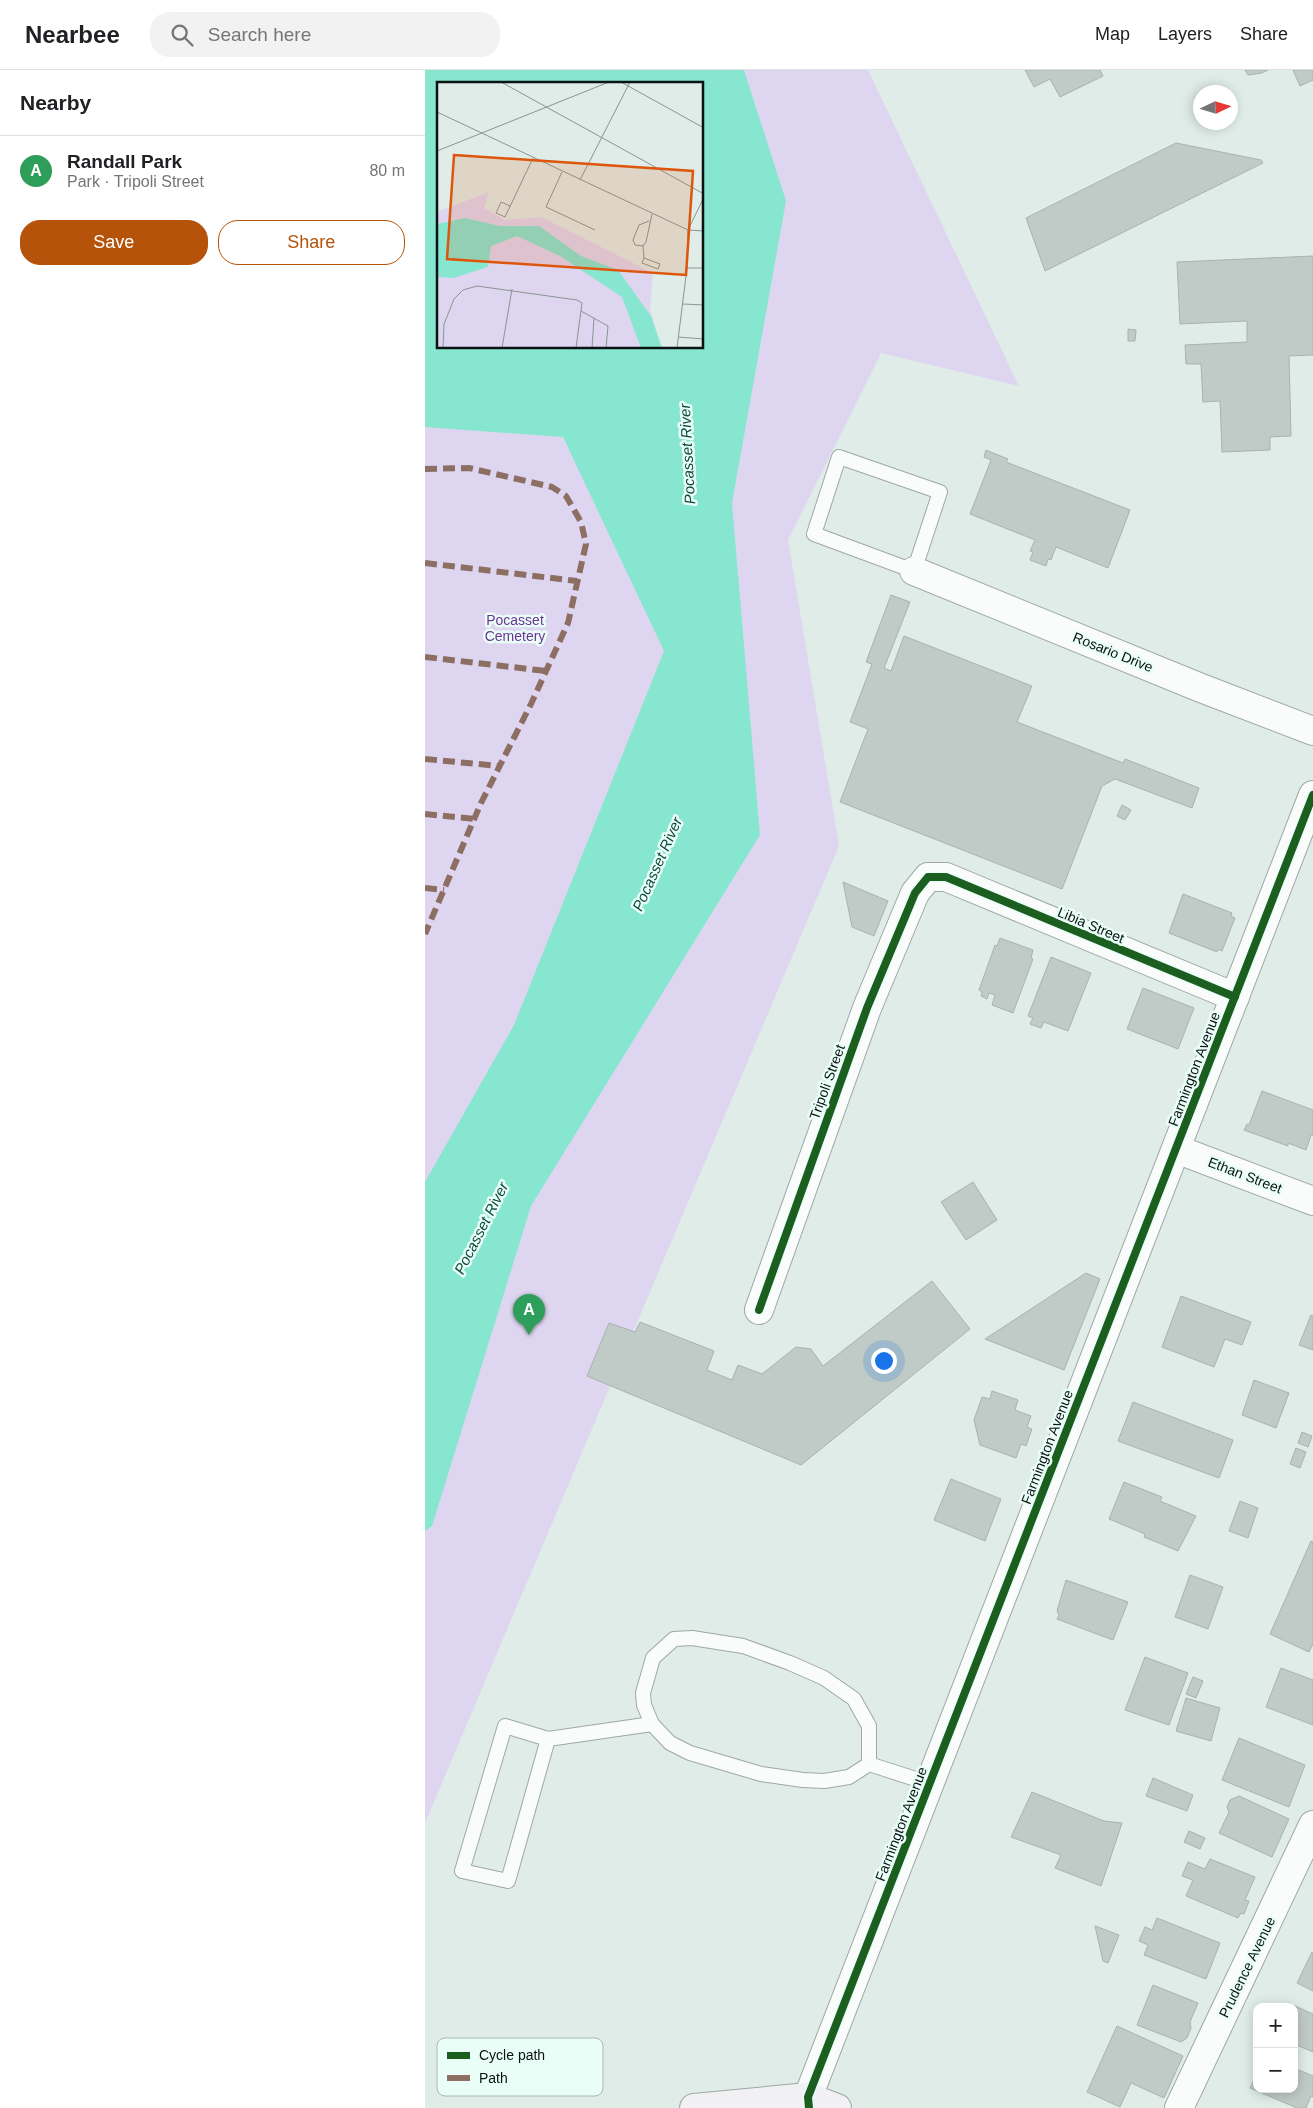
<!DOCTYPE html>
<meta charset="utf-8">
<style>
:root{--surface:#fff;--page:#f2f2f2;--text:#202124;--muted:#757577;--line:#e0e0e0;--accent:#b45309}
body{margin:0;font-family:Arial,sans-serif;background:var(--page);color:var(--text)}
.controls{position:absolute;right:15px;bottom:15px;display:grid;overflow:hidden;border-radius:10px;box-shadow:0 2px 12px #0003}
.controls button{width:45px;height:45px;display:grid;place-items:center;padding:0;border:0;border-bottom:1px solid var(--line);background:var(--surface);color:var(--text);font:25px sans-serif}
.compass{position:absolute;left:768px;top:15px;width:45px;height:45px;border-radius:50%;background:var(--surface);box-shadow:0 2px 12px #0003;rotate:86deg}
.you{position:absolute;left:458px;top:1290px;width:18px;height:18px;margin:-12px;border:4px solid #fff;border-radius:50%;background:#1a73e8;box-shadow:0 0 0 8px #1a73e833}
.badge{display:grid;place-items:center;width:32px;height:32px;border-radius:50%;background:var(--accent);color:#fff;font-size:16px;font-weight:700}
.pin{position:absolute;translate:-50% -41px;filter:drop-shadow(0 1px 2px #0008)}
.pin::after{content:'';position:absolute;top:26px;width:18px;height:15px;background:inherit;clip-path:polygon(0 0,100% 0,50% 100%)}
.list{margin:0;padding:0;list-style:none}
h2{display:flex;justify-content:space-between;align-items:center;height:65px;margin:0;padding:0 20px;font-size:21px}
h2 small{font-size:16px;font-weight:400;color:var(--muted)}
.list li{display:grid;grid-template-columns:32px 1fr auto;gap:15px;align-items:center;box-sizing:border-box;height:70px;padding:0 20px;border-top:1px solid var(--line)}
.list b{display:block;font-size:19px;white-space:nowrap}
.list p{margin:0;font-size:16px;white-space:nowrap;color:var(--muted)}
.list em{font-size:16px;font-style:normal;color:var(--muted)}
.actions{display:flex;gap:10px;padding:15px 20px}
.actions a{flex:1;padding:11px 0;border:1px solid var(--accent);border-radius:20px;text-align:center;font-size:18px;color:var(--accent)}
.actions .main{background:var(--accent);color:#fff}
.icon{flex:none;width:28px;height:28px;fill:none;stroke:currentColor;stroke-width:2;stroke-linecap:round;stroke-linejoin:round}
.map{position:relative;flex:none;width:888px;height:2038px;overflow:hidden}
header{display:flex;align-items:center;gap:30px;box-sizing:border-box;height:70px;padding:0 25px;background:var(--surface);border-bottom:1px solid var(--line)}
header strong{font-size:24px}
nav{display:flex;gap:28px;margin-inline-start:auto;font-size:18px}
.search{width:350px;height:45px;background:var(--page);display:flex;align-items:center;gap:12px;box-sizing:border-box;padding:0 18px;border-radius:20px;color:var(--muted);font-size:19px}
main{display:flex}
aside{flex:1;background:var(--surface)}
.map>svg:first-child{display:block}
</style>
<header>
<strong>Nearbee</strong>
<div class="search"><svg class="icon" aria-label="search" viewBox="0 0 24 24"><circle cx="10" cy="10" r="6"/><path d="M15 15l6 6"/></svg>Search here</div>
<nav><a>Map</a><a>Layers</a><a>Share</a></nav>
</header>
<main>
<aside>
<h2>Nearby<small></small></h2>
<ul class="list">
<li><span class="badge" style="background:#2e9e5b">A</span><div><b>Randall Park</b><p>Park · Tripoli Street</p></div><em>80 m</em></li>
</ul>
<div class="actions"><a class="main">Save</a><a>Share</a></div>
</aside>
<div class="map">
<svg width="888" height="2038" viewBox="0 0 888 2038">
<rect width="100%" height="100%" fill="#dfece8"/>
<path fill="#ded6f0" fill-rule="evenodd" d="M0 0H443L594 316 456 283 363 470 414 776 0 1753ZM14 14H278V278H14Z"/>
<path fill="#87e6d0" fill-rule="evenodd" d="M0 0H319L361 131 307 433 335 765 106 1136 7 1456 0 1461V1112L89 955 239 581 138 367 0 357ZM14 14H278V278H14Z"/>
<g fill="#c0cac6" stroke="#a8b3af">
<polygon points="600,0 675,0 678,6 635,27 625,9 609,17"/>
<polygon points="820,0 843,0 837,3 823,5"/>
<polygon points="868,0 888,0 888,10 875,16"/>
<polygon points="751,73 836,90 838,93 620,201 601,148"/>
<polygon points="888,186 888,285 864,286 866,366 845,367 845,380 797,382 795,331 778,332 776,294 761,294 760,275 822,272 822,251 755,254 752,192"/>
<polygon points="703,259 711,260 710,271 703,271"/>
<polygon points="561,380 583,389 581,392 705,440 683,498 631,477 626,490 623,489 621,496 605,490 608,482 605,481 610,470 545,444 566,390 559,387"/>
<polygon points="466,525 485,532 459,598 466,601 479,566 607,616 592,652 698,693 700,689 774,718 767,738 690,709 677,716 637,819 415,732 443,659 425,652 447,594 441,592"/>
<polygon points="697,735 706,740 700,750 692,746"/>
<polygon points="418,812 463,831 449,866 427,857"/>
<polygon points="758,824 807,843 806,846 810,848 797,881 793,879 792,882 744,863"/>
<polygon points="575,868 608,880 606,888 608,889 588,943 567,935 570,925 564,923 562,929 556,926 557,922 554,920 570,875 572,876"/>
<polygon points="626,887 666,903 643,961 619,952 616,958 605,954 608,948 603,946"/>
<polygon points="718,918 769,938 753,979 702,959"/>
<polygon points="837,1021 888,1040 888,1065 886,1065 881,1080 863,1073 863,1076 819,1060 822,1054 824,1055"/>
<polygon points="548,1112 572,1150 541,1170 516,1132"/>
<polygon points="661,1203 675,1209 639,1300 560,1269"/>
<polygon points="507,1211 545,1259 376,1395 162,1306 184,1253 210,1262 215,1252 289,1281 282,1300 307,1310 313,1295 337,1304 371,1277 386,1279 398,1296"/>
<polygon points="756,1226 826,1252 817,1275 800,1269 789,1297 737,1277"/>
<polygon points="886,1245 888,1246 888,1280 874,1275"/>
<polygon points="829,1310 864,1323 851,1358 817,1345"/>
<polygon points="567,1321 593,1330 590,1340 606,1346 602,1357 607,1359 601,1376 596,1374 591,1388 555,1375 549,1350 557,1327 565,1329"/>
<polygon points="708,1332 808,1370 794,1408 693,1371"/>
<polygon points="877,1362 887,1366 883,1377 873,1373"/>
<polygon points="871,1378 881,1382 875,1398 865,1394"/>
<polygon points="526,1409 576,1429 560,1471 509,1450"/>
<polygon points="699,1412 737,1427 735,1431 771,1446 753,1481 719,1467 720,1464 684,1449"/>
<polygon points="815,1431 833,1438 823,1468 804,1461"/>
<polygon points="886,1471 888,1472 888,1574 884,1582 845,1564"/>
<polygon points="765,1505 798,1517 783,1559 750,1547"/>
<polygon points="641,1510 703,1532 688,1570 632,1549 634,1545 632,1541"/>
<polygon points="720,1587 763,1603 744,1655 700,1640"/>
<polygon points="856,1598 888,1610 888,1655 841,1637"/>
<polygon points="768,1607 778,1611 771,1628 761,1624"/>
<polygon points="761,1628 795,1638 786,1671 751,1661"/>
<polygon points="814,1668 880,1695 864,1737 797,1710"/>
<polygon points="728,1708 768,1725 762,1741 721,1726"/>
<polygon points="607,1722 679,1751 697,1753 676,1816 630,1798 636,1785 586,1767"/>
<polygon points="814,1726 864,1749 847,1787 794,1763 804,1742 802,1737 805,1730"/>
<polygon points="764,1761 780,1768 775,1779 759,1772"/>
<polygon points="785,1789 830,1807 820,1830 824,1831 819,1844 816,1843 813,1848 761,1826 768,1810 757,1806 763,1792 780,1799"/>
<polygon points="732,1848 795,1873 781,1909 719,1885 723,1875 714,1871 720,1857 727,1860"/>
<polygon points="670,1856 694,1865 683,1893 678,1891"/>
<polygon points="887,1882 888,1883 888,1921 872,1913"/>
<polygon points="728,1915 773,1933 765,1952 766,1958 762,1968 756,1972 712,1955"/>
<polygon points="863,1933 888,1944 888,1982 869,1974 869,1937 862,1937"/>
<polygon points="692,1956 758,1986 739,2028 706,2013 695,2037 662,2022"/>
<polygon points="869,1998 888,2006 888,2027 886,2026 881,2038 872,2038 825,2018 832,2003 832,2019 869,2019"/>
</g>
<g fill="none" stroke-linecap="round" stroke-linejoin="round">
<g stroke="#9ea8a5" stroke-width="16">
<g id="lane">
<polygon points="414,387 515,422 489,501 389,464"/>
<polyline points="123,1669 80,1656 37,1801 83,1811 123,1669 227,1654"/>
<polyline points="444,1694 444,1656 429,1629 399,1608 365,1593 318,1576 267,1568 249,1569 228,1588 218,1623 219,1635 227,1654 245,1673 265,1683 336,1704 378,1710 399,1711 424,1707 444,1694 506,1714"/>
</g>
</g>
<g stroke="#9ea8a5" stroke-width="30">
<g id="street">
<polyline points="489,501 776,618 888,661"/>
<polyline points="751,1079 888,1131"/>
<polyline points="334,1240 442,938 490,823 503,807 521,807 810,927"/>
<polyline points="384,2038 383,2027 888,725"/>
<polyline points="754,2038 888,1755"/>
</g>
</g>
<g stroke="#9ea8a5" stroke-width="30">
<polyline id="secondary" points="269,2038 383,2027 412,2038"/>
</g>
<use href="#lane" stroke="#fafcfc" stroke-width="14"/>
<use href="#street" stroke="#fafcfc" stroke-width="28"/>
<use href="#secondary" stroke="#f1f1f4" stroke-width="28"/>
<g stroke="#8d6e63" stroke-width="6" stroke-dasharray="12 6" stroke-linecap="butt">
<polyline points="0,399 44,398 127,417 141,426 156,452 161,474 143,553 106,634 56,733 0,864"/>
<polyline points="0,493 152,511"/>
<polyline points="0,587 121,601"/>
<polyline points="0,689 74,696"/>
<polyline points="0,744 50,749"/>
<polyline points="0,818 19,820"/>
</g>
<g stroke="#eafef8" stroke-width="11">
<g id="cycleway">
<polyline points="334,1240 442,938 490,823 503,807 521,807 810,927"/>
<polyline points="384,2038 383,2027 888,725"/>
</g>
</g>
<use href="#cycleway" stroke="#1b5e20" stroke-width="8"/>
</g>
<g text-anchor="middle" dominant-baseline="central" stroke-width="5" stroke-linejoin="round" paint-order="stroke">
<g font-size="14" fill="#6d3494" stroke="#eafef8">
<text x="90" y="550">Pocasset<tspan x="90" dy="16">Cemetery</tspan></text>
</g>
<g font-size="14" fill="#0a1311" stroke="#eafef8">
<text transform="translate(688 582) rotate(22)">Rosario Drive</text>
<text transform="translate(666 855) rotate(23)">Libia Street</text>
<text transform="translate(769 999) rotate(-69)">Farmington Avenue</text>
<text transform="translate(402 1012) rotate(-70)">Tripoli Street</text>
<text transform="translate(820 1105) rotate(21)">Ethan Street</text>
<text transform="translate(622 1377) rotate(-69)">Farmington Avenue</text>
<text transform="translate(476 1754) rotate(-69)">Farmington Avenue</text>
<text transform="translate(822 1897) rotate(-64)">Prudence Avenue</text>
</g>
<g font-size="15" font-style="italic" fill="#0e483b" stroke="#eafef8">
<text transform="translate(262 384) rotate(-93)">Pocasset River</text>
<text transform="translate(232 794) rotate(-66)">Pocasset River</text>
<text transform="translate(56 1158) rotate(-63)">Pocasset River</text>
</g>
</g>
<g transform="translate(12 12)">
<rect width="266" height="266" fill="#dfece8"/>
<path d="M52 110 47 126 68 138 104 135 216 191 213 226 224 266H0V130Z" fill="#ded6f0"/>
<path d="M28 136 63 144H102L144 174 181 188 214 234 225 266H204L185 215 123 174 80 154 54 164 51 185 16 196 0 195V142Z" fill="#87e6d0"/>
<path fill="none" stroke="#8a9592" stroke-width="1" d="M64 0 267 112M184 0 267 46M0 30 251 148 267 149M0 69 172 0M125 90 109 125 158 148M143 98 193 0M73 124 64 120 59 131 68 135 96 76M212 139 202 143 196 158 198 163 206 164 209 160 215 132M206 164 207 176 223 182 221 187 205 181 207 176M250 186H267M246 222 267 223M144 229 171 244 169 266M241 255 267 257M6 266 7 242 17 217 26 208 40 204 140 218 145 221 139 266M65 266 75 207M155 266 157 236M240 266 250 186 251 148 267 115"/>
<path fill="#dd560c" fill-opacity="0.15" stroke="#dd560c" stroke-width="2.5" d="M17 73 256 89 249 193 10 177Z"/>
<rect width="266" height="266" fill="none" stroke="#0a1311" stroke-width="2.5"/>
</g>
<rect x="12" y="1968" width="166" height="58" rx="8" fill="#eafef8" stroke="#a7b8b3" stroke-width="1"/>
<rect x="22" y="1982" width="23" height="7" fill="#1b5e20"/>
<rect x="22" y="2005" width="23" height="6" fill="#8d6e63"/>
<g font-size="14" fill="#0a1311">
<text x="54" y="1990">Cycle path</text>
<text x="54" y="2013">Path</text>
</g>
</svg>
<div class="controls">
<button>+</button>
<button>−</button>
</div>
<svg class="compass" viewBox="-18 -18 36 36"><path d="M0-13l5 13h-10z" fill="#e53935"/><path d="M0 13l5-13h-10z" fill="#757577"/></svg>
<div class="you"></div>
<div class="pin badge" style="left:104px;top:1265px;background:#2e9e5b">A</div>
</div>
</main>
